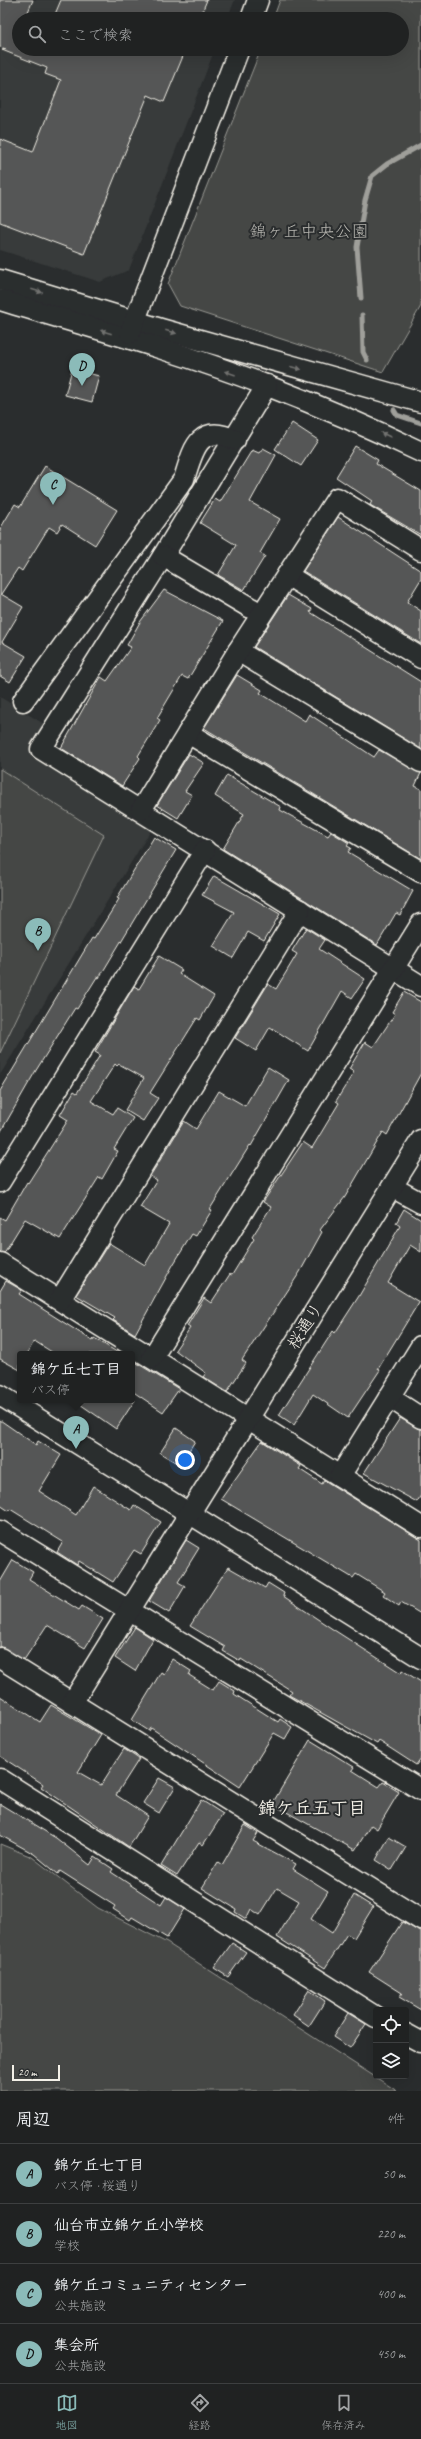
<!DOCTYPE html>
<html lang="ja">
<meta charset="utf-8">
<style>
:root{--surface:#202222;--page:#2d2f2f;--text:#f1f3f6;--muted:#a2a4a5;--line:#3d3f40;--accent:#8bbbb9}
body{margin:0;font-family:Caveat,"Klee One",sans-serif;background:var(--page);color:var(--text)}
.controls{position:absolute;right:12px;bottom:12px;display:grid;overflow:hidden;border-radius:4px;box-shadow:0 4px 16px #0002}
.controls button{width:36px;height:36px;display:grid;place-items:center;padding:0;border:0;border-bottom:1px solid var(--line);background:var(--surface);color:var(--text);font:20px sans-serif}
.scale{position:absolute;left:12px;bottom:10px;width:48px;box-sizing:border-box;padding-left:4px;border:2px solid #f4f1e8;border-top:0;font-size:11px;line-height:14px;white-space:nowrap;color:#f4f1e8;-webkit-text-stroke:3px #2a2d2e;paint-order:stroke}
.you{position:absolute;left:185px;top:1460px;width:14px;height:14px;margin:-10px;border:3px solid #fff;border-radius:50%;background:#1a73e8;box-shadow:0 0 0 6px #1a73e833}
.badge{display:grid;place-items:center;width:26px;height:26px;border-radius:50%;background:var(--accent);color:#111;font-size:13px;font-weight:700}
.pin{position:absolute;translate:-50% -33px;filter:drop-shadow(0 1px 2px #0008)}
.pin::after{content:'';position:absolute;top:21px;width:14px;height:12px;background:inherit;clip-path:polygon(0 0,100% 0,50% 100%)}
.popup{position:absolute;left:17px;top:1351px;width:118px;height:52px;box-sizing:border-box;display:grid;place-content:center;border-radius:4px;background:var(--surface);filter:drop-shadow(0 1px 3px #0005);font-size:13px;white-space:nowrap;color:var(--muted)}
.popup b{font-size:15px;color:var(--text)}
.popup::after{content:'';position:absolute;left:50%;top:100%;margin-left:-8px;border:8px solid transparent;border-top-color:var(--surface)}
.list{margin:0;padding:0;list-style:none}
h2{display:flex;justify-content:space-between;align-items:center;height:52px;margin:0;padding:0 16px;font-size:17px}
h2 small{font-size:13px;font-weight:400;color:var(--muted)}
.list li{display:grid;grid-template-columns:26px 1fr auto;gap:12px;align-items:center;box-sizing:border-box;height:60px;padding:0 16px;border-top:1px solid var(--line)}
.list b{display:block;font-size:15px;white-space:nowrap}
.list p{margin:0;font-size:13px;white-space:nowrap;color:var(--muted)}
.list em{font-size:13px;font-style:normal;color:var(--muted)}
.icon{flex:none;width:22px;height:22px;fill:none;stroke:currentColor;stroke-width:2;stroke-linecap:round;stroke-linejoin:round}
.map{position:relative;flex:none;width:421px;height:2091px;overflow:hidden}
.search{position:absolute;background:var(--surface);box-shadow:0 4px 16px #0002;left:12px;right:12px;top:12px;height:44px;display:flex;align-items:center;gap:10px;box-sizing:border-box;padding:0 14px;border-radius:22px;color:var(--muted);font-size:15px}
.sheet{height:292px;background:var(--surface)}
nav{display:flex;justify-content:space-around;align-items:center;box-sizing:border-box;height:56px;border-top:1px solid var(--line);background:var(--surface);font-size:11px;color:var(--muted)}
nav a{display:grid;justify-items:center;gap:2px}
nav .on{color:var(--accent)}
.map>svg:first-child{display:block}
</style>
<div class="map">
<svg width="421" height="2091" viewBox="0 0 421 2091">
<rect width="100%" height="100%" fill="#2a2d2e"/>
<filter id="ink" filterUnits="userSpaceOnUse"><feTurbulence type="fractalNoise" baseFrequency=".025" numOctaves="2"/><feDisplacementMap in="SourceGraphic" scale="8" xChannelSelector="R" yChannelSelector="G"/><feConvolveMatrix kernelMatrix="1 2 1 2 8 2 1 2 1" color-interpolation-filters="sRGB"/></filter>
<g filter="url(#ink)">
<g fill="#373a3a">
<polygon points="0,0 235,0 227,19 19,19 19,49 215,49 129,270 100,282 0,250"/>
<polygon points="0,697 44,724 30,751 153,827 0,1075"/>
</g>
<g fill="#444645" stroke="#9c9c96">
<polygon points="280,0 421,0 421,306 383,372 180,306 168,284 261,49 402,49 402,19 273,19"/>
<polygon points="0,769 104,835 0,1053"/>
<polygon points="0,1844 32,1857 98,1908 167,1943 397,2091 0,2091"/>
</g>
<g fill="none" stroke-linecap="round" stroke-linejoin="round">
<g stroke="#9f9f9a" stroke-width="5">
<polyline points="361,298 357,247 365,200 372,176 387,164 421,145"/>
<polyline points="362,315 363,352 367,360"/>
<polyline points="394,410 397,415 421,423"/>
</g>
</g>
<g fill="#555756" stroke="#f4f1e8">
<polygon points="0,0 33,0 25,19 19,19 19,49 186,49 164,102 148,95 84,254 0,222 0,139 33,152 61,80 45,74 47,68 2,50 6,49 0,47"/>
<polygon points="61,0 207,0 199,19 53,19"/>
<polygon points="72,369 99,376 92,402 65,395"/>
<polygon points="292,423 318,440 301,466 275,449"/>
<polygon points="355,446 378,460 376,464 421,491 421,535 370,505 372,501 336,477"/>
<polygon points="263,448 276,455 250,502 280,519 260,553 265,556 244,590 218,575 236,545 200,523 215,499 220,502 252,450 259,453"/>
<polygon points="45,466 117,510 95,545 62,524 57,532 49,527 22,571 18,568 1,594 23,607 2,642 26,656 10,682 0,676 0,529 15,504 20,507"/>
<polygon points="338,517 421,571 421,579 407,602 421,611 421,644 303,571"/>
<polygon points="164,590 223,621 188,679 182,676 157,718 160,720 138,756 140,758 122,786 61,748 101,677 107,681 131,647 127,645 140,622"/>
<polygon points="288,595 312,609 310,612 421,682 421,749 254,647"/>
<polygon points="237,675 262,690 260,693 305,721 309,714 374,757 379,750 421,773 415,786 421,789 421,859 204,728"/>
<polygon points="189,754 204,763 185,791 192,795 178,818 157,805"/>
<polygon points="227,775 281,807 280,810 328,836 331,832 349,843 347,846 351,848 348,852 413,891 400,915 396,913 377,945 223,849 244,814 215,796"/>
<polygon points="154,837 176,850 99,978 97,977 77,1009 75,1008 35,1072 0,1133 0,1091 92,938 94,939 119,899 117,898"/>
<polygon points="214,876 280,914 264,941 248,932 233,958 213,946 234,912 202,895"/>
<polygon points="306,928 325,940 319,949 365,979 352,998 342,991 308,1051 270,1027 256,1051 235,1038 268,984 276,989 297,954 292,951"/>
<polygon points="159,956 182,970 179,974 214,996 200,1020 197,1018 150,1093 158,1098 143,1121 125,1110 144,1078 119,1064 117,1066 115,1064 91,1101 113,1114 117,1108 133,1118 114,1149 118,1151 102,1179 99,1177 60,1239 25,1219 4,1253 0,1252 0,1217 5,1220 27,1182 28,1183 68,1120 60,1115 74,1091 77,1093 100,1055 95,1052 134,986 139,989"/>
<polygon points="404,992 421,1002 421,1073 387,1135 383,1132 345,1197 320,1230 322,1232 300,1272 242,1360 246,1363 227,1392 203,1377 206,1373 175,1350 190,1328 187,1326 204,1298 211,1303 230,1274 232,1275 254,1239 252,1237 271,1207 263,1202 303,1142 312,1148 339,1103 336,1101 354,1072 349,1069 365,1042 373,1047 395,1014 392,1012"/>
<polygon points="268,1067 289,1080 251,1146 250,1145 210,1209 212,1210 196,1236 192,1234 173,1265 135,1334 113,1320 115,1318 76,1295 109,1243 145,1265 169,1224 140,1207 157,1180 150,1176 167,1149 184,1121 196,1129 219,1091 245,1106"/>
<polygon points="404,1209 421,1220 421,1252 410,1245 388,1283 419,1302 378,1369 380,1370 348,1418 313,1394 294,1425 279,1415 333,1331 335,1333 359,1296 400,1226 396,1223"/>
<polygon points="6,1281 22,1290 19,1294 93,1341 94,1338 120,1354 55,1354 36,1342 33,1343 27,1354 20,1354 20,1370 0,1359 0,1291"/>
<polygon points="132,1360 179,1389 163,1412 132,1391"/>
<polygon points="74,1400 135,1400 116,1429"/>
<polygon points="400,1418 421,1430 421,1495 417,1502 364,1473"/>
<polygon points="0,1420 36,1445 38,1441 61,1455 39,1491 76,1515 93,1486 131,1510 134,1505 161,1522 141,1554 134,1550 113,1582 79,1561 77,1565 57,1552 63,1542 10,1509 9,1511 0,1505"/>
<polygon points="176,1428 195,1441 180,1465 160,1453"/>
<polygon points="262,1441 301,1466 299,1469 322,1484 324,1480 421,1540 421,1614 401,1602 399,1606 383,1595 385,1592 356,1574 353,1578 221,1499"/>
<polygon points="186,1540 199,1548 178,1582 185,1586 169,1613 149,1601"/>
<polygon points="13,1560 33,1572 29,1579 79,1610 82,1606 103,1619 85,1648 47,1625 24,1660 0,1647 0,1582"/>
<polygon points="228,1567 265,1588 268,1583 284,1593 283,1596 334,1630 401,1673 402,1670 421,1682 421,1758 416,1765 379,1741 377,1744 289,1695 292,1691 241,1659 240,1661 223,1651 225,1647 190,1626"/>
<polygon points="135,1627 153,1639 135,1671 115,1658"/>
<polygon points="172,1659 191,1671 189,1675 213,1690 219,1681 235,1691 234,1694 278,1722 280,1719 292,1727 285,1739 274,1733 240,1787 151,1728 149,1731 132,1720 161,1672 164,1674"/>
<polygon points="0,1696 40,1722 51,1705 101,1735 78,1772 101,1785 124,1749 139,1759 116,1795 148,1816 129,1847 41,1787 43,1784 0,1756"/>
<polygon points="310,1740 354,1767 352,1770 379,1787 383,1782 399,1792 377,1829 371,1825 355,1850 272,1804"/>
<polygon points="159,1778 175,1787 159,1813 143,1803"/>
<polygon points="201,1800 223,1814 203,1845 199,1842 177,1876 161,1866"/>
<polygon points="0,1804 56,1838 90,1865 95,1857 113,1869 111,1872 161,1905 166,1897 185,1909 167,1938 132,1917 130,1920 113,1909 115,1906 60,1871 58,1874 34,1854 0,1835"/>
<polygon points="245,1825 258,1833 253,1841 296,1864 293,1869 328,1891 311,1919 332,1933 354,1895 373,1907 354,1938 347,1934 325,1968 277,1937 299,1901 277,1888 260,1915 251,1909 246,1919 235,1912 236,1909 202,1888 218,1862 222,1865"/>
<polygon points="389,1837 406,1847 392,1870 376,1860"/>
<polygon points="402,1922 421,1932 421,2010 399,1997 402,1993 369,1972"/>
<polygon points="232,1943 246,1952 228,1977 214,1968"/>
<polygon points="309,1990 325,2001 309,2026 293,2015"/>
<polygon points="348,2013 366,2024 350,2048 333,2037"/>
</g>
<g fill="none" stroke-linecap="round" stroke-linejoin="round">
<g stroke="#f4f1e8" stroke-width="23">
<g id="minor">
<polyline points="251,19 258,0"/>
<polyline points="0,280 161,329 421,402"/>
<path d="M0 300C90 327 181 352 268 386 320 406 371 428 421 452"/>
<polyline points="130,333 239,49"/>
<polyline points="267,385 163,556 41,749 421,986"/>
<polyline points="163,556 261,614"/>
<polyline points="287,575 421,658"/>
<polyline points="238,651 421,762"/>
<path d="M23 701 184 479C193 451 198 422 235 440"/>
<polyline points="188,733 421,872"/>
<polyline points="141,810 238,651 337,498 421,550"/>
<polyline points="0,1182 205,850"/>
<polyline points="392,1187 421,1203"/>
<polyline points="0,1263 421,1527"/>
<polyline points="60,1300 300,910"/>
<polyline points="152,1358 421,924"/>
<polyline points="0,1395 421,1658"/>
<polyline points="389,1397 421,1418"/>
<polyline points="340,1476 421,1346"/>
<polyline points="0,1531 421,1790"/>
<polyline points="0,1658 421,1920"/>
<polyline points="72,1703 421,1140"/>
<polyline points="0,1779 376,2017"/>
<polyline points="406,2034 421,2042"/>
</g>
</g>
<use href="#minor" stroke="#2a2d2e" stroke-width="20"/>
</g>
<defs><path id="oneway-solid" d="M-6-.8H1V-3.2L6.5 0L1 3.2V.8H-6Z"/></defs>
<g fill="#71726f">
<use href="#oneway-solid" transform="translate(37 291) rotate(17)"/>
<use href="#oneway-solid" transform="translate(106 332) rotate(-163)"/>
<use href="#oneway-solid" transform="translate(171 332) rotate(16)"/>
<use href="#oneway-solid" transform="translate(296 368) rotate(15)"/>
<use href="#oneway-solid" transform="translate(230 373) rotate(-161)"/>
<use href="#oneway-solid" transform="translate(386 435) rotate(-155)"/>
</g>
</g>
<g text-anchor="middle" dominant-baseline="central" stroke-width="4" stroke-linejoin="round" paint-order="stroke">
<g font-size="17" fill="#b6b5af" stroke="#2a2d2e">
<text x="309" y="231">錦ヶ丘中央公園</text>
</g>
<g font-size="17" fill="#f4f1e8" stroke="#2a2d2e">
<text transform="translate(305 1326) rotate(-58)">桜通り</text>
</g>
<g font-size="18" font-weight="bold" fill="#f4f1e8" stroke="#2a2d2e">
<text x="312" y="1808">錦ケ丘五丁目</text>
</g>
</g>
</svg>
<div class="controls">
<button><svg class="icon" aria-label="locate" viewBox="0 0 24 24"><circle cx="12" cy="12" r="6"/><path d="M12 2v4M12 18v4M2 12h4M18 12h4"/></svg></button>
<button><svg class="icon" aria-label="layers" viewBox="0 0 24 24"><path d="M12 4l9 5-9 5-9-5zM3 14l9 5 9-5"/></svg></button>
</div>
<div class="scale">20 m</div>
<div class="you"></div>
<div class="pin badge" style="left:76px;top:1449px">A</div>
<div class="popup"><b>錦ケ丘七丁目</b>バス停</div>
<div class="pin badge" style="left:38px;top:951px">B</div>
<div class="pin badge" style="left:53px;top:505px">C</div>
<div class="pin badge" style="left:82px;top:386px">D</div>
<div class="search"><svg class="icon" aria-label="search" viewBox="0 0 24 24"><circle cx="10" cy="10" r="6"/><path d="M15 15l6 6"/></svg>ここで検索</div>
</div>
<section class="sheet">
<h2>周辺<small>4件</small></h2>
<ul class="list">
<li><span class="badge">A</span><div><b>錦ケ丘七丁目</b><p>バス停 · 桜通り</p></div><em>50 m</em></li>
<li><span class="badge">B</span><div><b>仙台市立錦ケ丘小学校</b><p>学校</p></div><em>220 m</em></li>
<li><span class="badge">C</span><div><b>錦ケ丘コミュニティセンター</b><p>公共施設</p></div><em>400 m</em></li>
<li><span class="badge">D</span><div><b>集会所</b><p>公共施設</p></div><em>450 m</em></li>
</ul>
</section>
<nav>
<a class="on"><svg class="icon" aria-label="map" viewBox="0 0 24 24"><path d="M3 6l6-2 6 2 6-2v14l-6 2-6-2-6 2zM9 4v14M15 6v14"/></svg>地図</a>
<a><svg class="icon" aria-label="directions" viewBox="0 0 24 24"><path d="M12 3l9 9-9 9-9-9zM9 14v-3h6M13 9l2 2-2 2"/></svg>経路</a>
<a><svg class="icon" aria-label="saved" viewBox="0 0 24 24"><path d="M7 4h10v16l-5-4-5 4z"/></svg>保存済み</a>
</nav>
